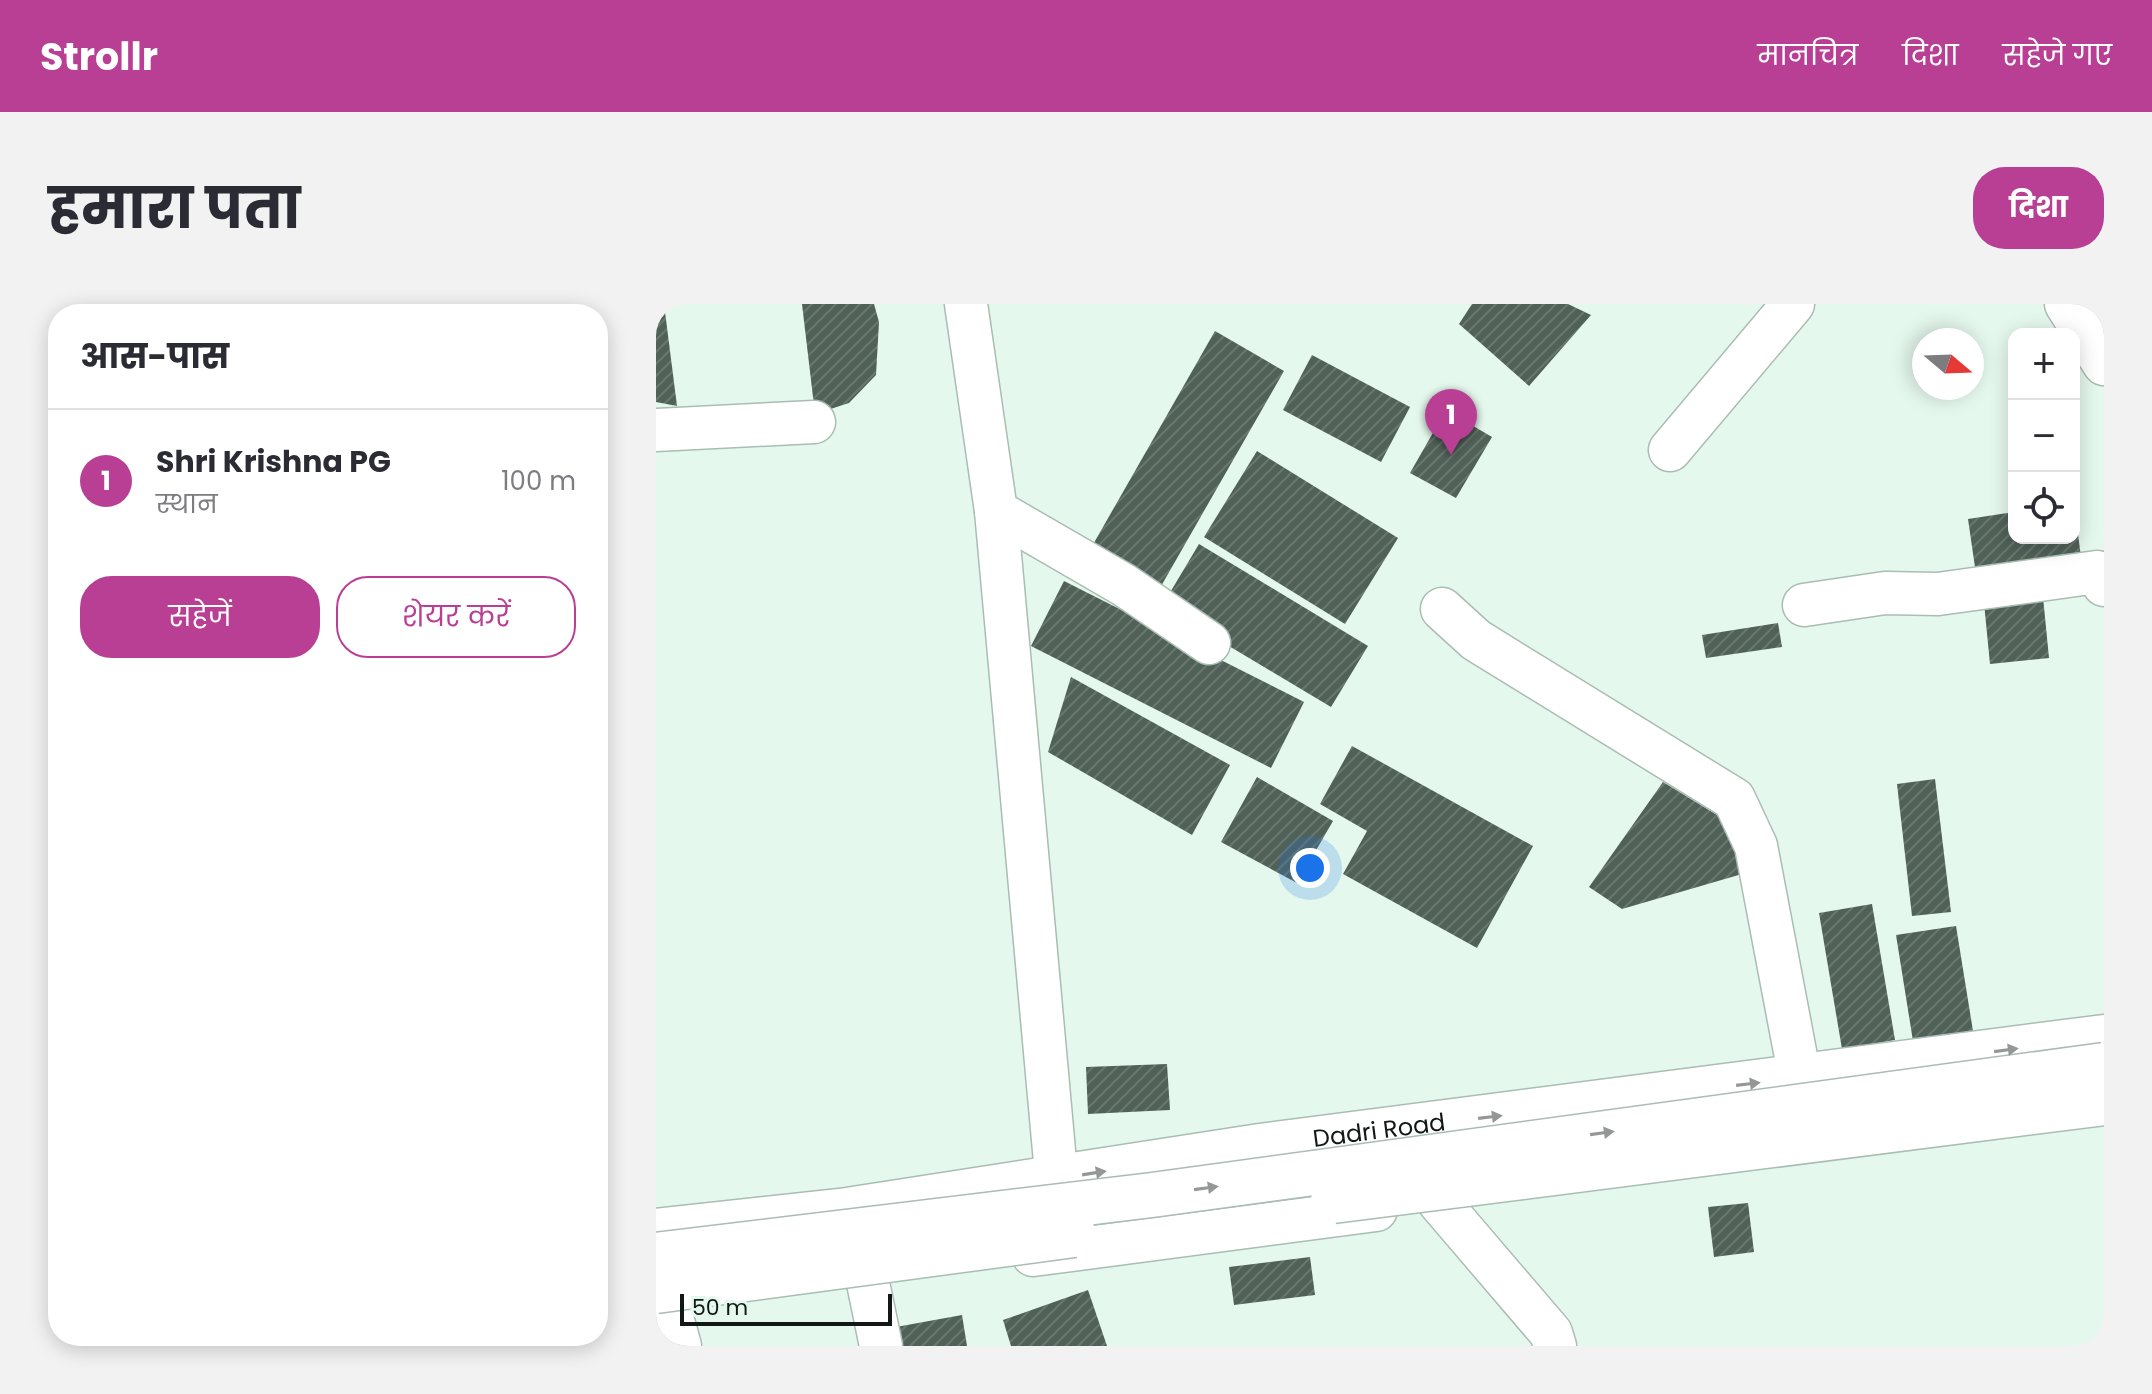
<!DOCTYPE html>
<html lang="hi">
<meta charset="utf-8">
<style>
:root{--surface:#fff;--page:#f2f2f3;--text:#2b2b33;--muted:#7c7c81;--line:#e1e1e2;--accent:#b83f94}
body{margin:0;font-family:Poppins,"Noto Sans Devanagari",sans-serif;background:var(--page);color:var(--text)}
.controls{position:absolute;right:24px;top:24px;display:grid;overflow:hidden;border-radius:16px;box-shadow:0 4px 20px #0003}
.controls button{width:72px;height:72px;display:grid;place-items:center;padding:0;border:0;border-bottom:2px solid var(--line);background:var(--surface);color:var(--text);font:40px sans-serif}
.compass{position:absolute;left:1256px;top:24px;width:72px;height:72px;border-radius:50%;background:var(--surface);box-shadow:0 4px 20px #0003;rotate:109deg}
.scale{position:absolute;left:24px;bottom:20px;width:212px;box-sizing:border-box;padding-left:8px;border:4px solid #111815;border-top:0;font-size:22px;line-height:28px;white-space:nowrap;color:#111815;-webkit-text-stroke:6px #e5f8ed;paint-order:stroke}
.you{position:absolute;left:654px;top:564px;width:28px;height:28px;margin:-20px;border:6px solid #fff;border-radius:50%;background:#1a73e8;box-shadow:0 0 0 12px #1a73e833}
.badge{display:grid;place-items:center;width:52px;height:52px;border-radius:50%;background:var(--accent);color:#fff;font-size:26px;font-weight:700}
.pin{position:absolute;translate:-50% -66px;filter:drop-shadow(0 2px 4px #0008)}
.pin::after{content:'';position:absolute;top:42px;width:28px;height:24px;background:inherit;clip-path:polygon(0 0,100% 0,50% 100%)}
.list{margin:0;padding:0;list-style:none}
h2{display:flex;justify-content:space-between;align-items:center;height:104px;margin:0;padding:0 32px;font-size:34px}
h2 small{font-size:26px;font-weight:400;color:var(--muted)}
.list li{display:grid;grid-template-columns:52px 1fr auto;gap:24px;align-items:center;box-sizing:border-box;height:144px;padding:0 32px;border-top:2px solid var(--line)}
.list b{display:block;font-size:30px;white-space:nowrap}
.list p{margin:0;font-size:26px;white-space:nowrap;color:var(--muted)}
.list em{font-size:26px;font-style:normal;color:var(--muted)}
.actions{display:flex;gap:16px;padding:24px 32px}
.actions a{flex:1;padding:18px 0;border:2px solid var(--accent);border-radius:32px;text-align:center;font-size:28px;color:var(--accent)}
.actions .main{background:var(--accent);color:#fff}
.icon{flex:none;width:44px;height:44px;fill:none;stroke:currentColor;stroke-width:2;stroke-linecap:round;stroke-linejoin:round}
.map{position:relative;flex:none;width:1448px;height:1042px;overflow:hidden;border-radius:32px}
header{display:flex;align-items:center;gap:48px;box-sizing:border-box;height:112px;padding:0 40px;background:var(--accent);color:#fff}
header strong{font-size:38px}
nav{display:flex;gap:44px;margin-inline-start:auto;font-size:28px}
.intro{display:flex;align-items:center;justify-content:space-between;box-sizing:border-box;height:192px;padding:0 48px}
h1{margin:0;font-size:56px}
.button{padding:20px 36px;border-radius:32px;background:var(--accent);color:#fff;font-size:28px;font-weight:700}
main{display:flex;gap:48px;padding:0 48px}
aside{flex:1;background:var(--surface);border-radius:32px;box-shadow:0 4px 20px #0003}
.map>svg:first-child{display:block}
</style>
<header>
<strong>Strollr</strong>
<nav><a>मानचित्र</a><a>दिशा</a><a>सहेजे गए</a></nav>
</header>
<div class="intro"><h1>हमारा पता</h1><a class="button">दिशा</a></div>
<main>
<aside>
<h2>आस-पास<small></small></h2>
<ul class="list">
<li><span class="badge">1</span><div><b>Shri Krishna PG</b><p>स्थान</p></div><em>100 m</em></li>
</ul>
<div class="actions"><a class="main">सहेजें</a><a>शेयर करें</a></div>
</aside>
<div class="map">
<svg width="1448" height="1042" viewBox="0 0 1448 1042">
<defs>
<pattern id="building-hatch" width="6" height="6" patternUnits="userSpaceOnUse" patternTransform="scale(2)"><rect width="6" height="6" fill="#506158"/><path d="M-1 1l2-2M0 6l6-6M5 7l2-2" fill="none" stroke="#6a7770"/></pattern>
</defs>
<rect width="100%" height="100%" fill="#e5f8ed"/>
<g fill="url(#building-hatch)">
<polygon points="0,0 8,0 21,102 0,98"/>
<polygon points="146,0 218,0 223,18 220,71 193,99 159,110"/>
<polygon points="816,0 912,0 935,11 873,82 803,20"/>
<polygon points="559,27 628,67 500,291 431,251"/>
<polygon points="656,51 754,103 725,158 627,106"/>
<polygon points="790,106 836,133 800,194 754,169"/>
<polygon points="601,147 742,234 689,320 548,233"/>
<polygon points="1358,208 1358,234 1418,234 1420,214 1426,261 1321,277 1312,215"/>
<polygon points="543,240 712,342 675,403 506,302"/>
<polygon points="408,277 648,398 615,464 375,342"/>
<polygon points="1387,293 1393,354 1334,360 1328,299"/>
<polygon points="1122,319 1126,343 1050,354 1046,331"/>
<polygon points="415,373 574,461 536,531 392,448"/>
<polygon points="696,442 877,542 821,644 687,570 711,527 664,500"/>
<polygon points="601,473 677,517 641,579 565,538"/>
<polygon points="1279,475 1295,608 1256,612 1241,480"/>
<polygon points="1007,478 1079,522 1086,570 966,605 933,583"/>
<polygon points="1216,600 1239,736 1186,745 1163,609"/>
<polygon points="1300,622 1317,727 1257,737 1240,631"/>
<polygon points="511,760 514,806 432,810 430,763"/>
<polygon points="1092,899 1098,948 1058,953 1052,903"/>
<polygon points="654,953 659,991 578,1001 573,963"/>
<polygon points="432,986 451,1042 355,1042 347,1016"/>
<polygon points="306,1011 311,1042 243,1042 240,1023"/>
</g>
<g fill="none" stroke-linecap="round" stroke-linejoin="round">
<g stroke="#aabdb2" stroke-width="45">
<g id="minor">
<polyline points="310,0 340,207 403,902"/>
<polyline points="1410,0 1448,60"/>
<polyline points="0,126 158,118"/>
<polyline points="1014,146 1137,0"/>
<polyline points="340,207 468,281 553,339"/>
<polyline points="1148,301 1229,289 1282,290 1441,268 1448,281"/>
<polyline points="786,305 820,336 1078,495 1100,542 1144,774"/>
<polyline points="783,898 895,1029 899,1042"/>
<path id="s1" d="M0 926 191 905 604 841 1448 732"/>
<polyline points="377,951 720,906"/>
<polyline points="211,974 225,1042"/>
<polyline points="11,995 24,1042"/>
</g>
</g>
<use href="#minor" stroke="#fff" stroke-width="42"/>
<g stroke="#aabdb2" stroke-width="47" stroke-linecap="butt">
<g id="major-bridge">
<polyline points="677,897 1448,799"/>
<polyline points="0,951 496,891 1448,761"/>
<polyline points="0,987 418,931"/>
</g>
</g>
<use href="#major-bridge" stroke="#fff" stroke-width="44"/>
</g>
<defs><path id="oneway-solid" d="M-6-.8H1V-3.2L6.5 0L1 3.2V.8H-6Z" transform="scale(2)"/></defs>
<g fill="#949796">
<use href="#oneway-solid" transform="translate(1350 746) rotate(-8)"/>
<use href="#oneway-solid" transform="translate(1092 780) rotate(-7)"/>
<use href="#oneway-solid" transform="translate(834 813) rotate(-7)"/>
<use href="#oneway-solid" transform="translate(946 829) rotate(-8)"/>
<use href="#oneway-solid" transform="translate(438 869) rotate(-9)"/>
<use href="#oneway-solid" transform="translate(550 884) rotate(-8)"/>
</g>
<g text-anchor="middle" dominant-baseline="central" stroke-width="8" stroke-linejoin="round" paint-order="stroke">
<g font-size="24" fill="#111815" stroke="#e5f8ed">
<text stroke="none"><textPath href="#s1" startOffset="730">Dadri Road</textPath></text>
</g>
</g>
</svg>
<div class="controls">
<button>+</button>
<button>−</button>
<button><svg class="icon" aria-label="locate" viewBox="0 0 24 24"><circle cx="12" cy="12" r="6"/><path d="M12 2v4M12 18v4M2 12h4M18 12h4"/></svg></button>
</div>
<svg class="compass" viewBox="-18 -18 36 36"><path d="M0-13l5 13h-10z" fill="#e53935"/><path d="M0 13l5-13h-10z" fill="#7c7c81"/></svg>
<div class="scale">50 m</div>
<div class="you"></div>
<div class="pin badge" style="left:795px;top:151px">1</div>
</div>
</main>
